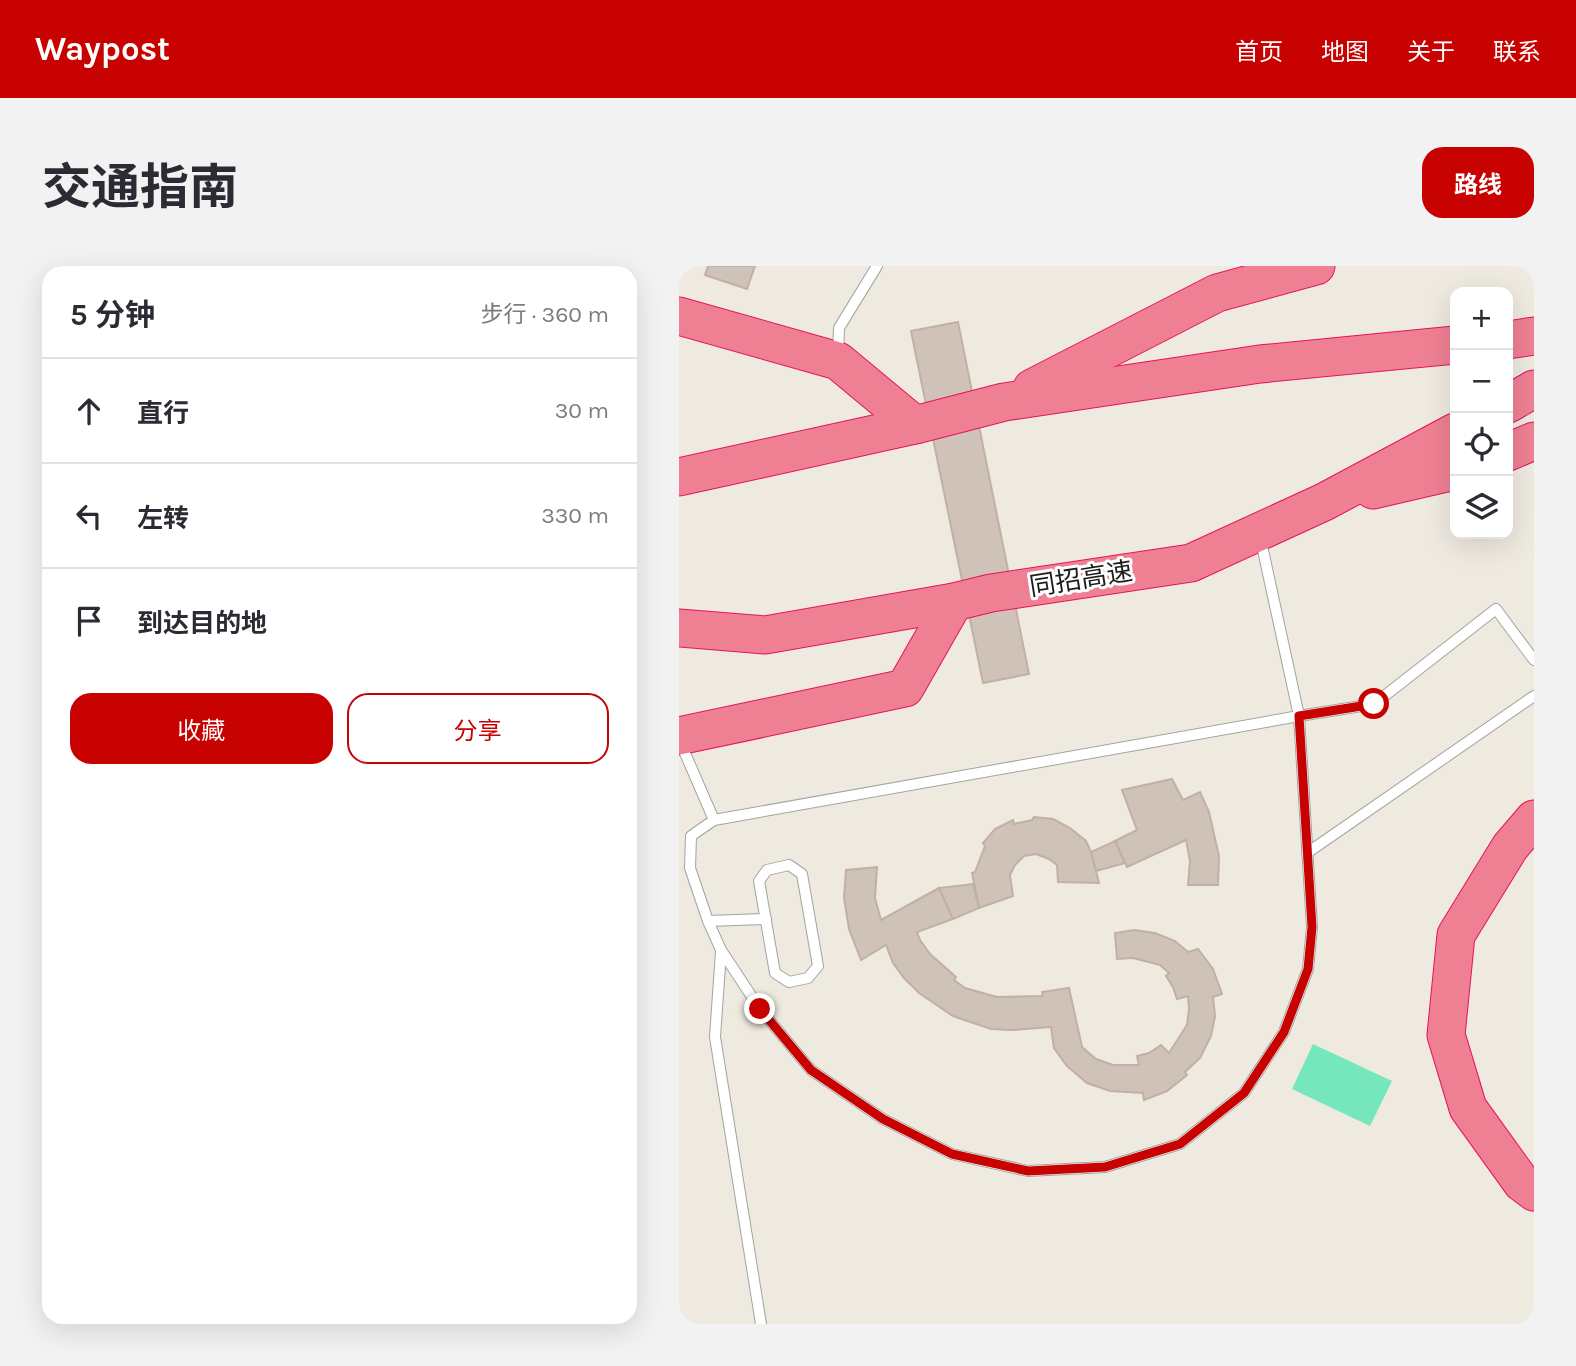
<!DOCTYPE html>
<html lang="zh">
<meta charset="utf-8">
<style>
:root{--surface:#fff;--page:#f2f2f3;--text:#2b2b33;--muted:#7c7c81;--line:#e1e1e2;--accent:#c80200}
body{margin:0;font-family:Karla,"Noto Sans SC",sans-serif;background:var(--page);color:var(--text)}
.controls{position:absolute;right:21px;top:21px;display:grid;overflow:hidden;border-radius:14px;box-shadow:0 7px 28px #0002}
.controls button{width:63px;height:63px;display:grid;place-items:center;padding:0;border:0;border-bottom:2px solid var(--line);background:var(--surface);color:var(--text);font:35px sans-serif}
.stop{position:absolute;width:21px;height:21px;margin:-16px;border:5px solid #c80200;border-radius:50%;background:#fff}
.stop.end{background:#c80200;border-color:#fff;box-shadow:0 2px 7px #0008}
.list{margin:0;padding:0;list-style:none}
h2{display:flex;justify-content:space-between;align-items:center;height:91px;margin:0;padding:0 28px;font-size:30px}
h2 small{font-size:23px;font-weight:400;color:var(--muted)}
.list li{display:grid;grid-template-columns:46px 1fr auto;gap:21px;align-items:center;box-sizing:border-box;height:105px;padding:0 28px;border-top:2px solid var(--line)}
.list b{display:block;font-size:26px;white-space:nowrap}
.list em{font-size:23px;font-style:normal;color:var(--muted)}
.actions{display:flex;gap:14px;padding:21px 28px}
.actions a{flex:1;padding:16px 0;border:2px solid var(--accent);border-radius:21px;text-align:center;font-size:24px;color:var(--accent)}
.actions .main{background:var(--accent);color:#fff}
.icon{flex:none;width:38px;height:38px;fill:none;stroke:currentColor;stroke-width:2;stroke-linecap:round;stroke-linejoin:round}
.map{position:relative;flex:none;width:855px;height:1058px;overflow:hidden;border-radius:21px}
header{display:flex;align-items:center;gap:42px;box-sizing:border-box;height:98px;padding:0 35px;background:var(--accent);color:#fff}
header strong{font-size:33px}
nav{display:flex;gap:38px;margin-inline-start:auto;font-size:24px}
.intro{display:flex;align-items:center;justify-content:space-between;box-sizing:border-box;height:168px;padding:0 42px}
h1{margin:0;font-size:49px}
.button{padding:18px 32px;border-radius:21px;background:var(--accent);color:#fff;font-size:24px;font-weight:700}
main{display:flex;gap:42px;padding:0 42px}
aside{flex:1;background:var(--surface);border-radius:21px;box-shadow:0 7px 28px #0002}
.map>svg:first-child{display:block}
</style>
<header>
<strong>Waypost</strong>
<nav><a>首页</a><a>地图</a><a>关于</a><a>联系</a></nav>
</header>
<div class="intro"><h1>交通指南</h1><a class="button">路线</a></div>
<main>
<aside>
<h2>5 分钟<small>步行 · 360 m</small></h2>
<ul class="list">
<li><svg class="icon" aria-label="ahead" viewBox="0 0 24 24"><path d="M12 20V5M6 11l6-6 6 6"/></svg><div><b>直行</b></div><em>30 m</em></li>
<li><svg class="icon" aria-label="left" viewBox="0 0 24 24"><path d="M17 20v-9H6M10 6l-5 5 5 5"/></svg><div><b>左转</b></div><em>330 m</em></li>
<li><svg class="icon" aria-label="arrive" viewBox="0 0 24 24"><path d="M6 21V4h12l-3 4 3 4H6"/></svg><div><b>到达目的地</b></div></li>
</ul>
<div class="actions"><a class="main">收藏</a><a>分享</a></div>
</aside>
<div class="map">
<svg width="855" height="1058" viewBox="0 0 855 1058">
<rect width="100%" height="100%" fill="#efeae0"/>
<polygon fill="#76e6bc" points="634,778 713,815 691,860 613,823"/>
<g fill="#cfc3b9" stroke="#c2b0a2" stroke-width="2">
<polygon points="29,0 76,0 68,23 26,9"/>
<polygon points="279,56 350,408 304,417 232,65"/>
<polygon points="493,513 504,534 521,526 530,546 540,590 539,619 509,619 511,595 507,574 448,601 436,575 458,564 443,524"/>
<polygon points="355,551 374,553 391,562 407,575 412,586 420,617 379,616 378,599 370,593 357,588 345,590 336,599 331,609 334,630 300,642 293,607 296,606 306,580 304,577 316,563 334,554 335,558 353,554"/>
<polygon points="436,575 446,597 417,605 412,586"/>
<polygon points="198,601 196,632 202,654 260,622 274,653 238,666 241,674 251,688 277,711 275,714 286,722 318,731 364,730 363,726 390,722 403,781 417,793 434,799 460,799 458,790 470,787 482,779 490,787 508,759 510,743 509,730 498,733 494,721 487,710 490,707 481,699 454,692 438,693 436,667 455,664 476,667 496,675 509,686 519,683 534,703 543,728 534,731 536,750 532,770 521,792 506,806 508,809 488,825 465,834 464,827 431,825 408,817 388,800 375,782 372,761 332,764 312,763 274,750 240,727 225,712 214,697 207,679 182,694 170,663 165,632 167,604"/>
<polygon points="294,618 300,642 274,653 260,622"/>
</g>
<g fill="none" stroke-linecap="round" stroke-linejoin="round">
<g stroke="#a3a3a3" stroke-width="12">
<g id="lane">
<polyline points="159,88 160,62 198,0"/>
<polyline points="582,275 620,450 633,661 629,703 605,766 565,827 501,878 426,901 349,905 273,888 204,853 132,804 81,743 42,684 29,655 11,602 12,570 35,554 620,450 695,438 817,343 855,394"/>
<polyline points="2,478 35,554"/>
<polyline points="628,587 855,430"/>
<polygon points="110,599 123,608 139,700 129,712 110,716 96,707 80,615 88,604"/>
<polyline points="29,655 87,653"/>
<polyline points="42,685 36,771 82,1058"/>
</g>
</g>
<g stroke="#e7135a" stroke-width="39">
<g id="highway">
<polyline points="0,50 159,95 236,159"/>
<polyline points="829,74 855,70"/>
<polyline points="353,122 538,27 637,0"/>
<polyline points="829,138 855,123"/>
<polyline points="829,186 855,175"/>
<polyline points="0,211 236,159 325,136 581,98 776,79"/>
<polyline points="694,224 776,205"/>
<polyline points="0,362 86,369 275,336 312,327 512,297 645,236 776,166"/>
<polyline points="0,470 226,422 275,336"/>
<polyline points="855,553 831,581 777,669 767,769 789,842 843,917 855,926"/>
</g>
</g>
<use href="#lane" stroke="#fff" stroke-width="10"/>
<use href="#highway" stroke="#ef8093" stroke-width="37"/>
</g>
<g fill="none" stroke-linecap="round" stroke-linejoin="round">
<polyline stroke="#c80200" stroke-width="9" points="81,743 132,804 204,853 273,888 349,905 426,901 501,878 565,827 605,766 629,703 633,661 620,450 695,438"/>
</g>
<g text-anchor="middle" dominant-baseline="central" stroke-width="6" stroke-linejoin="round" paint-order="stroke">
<g font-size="26" fill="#1c1c1c" stroke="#fff">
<text transform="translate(402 313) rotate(-9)">同招高速</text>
</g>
</g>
</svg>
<div class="controls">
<button>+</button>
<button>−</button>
<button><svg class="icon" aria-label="locate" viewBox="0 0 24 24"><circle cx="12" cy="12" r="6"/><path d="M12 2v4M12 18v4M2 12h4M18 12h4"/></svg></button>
<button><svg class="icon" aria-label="layers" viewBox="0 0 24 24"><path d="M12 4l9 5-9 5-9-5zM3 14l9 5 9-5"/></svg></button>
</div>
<div class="stop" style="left:695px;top:438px"></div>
<div class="stop end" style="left:81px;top:743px"></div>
</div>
</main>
